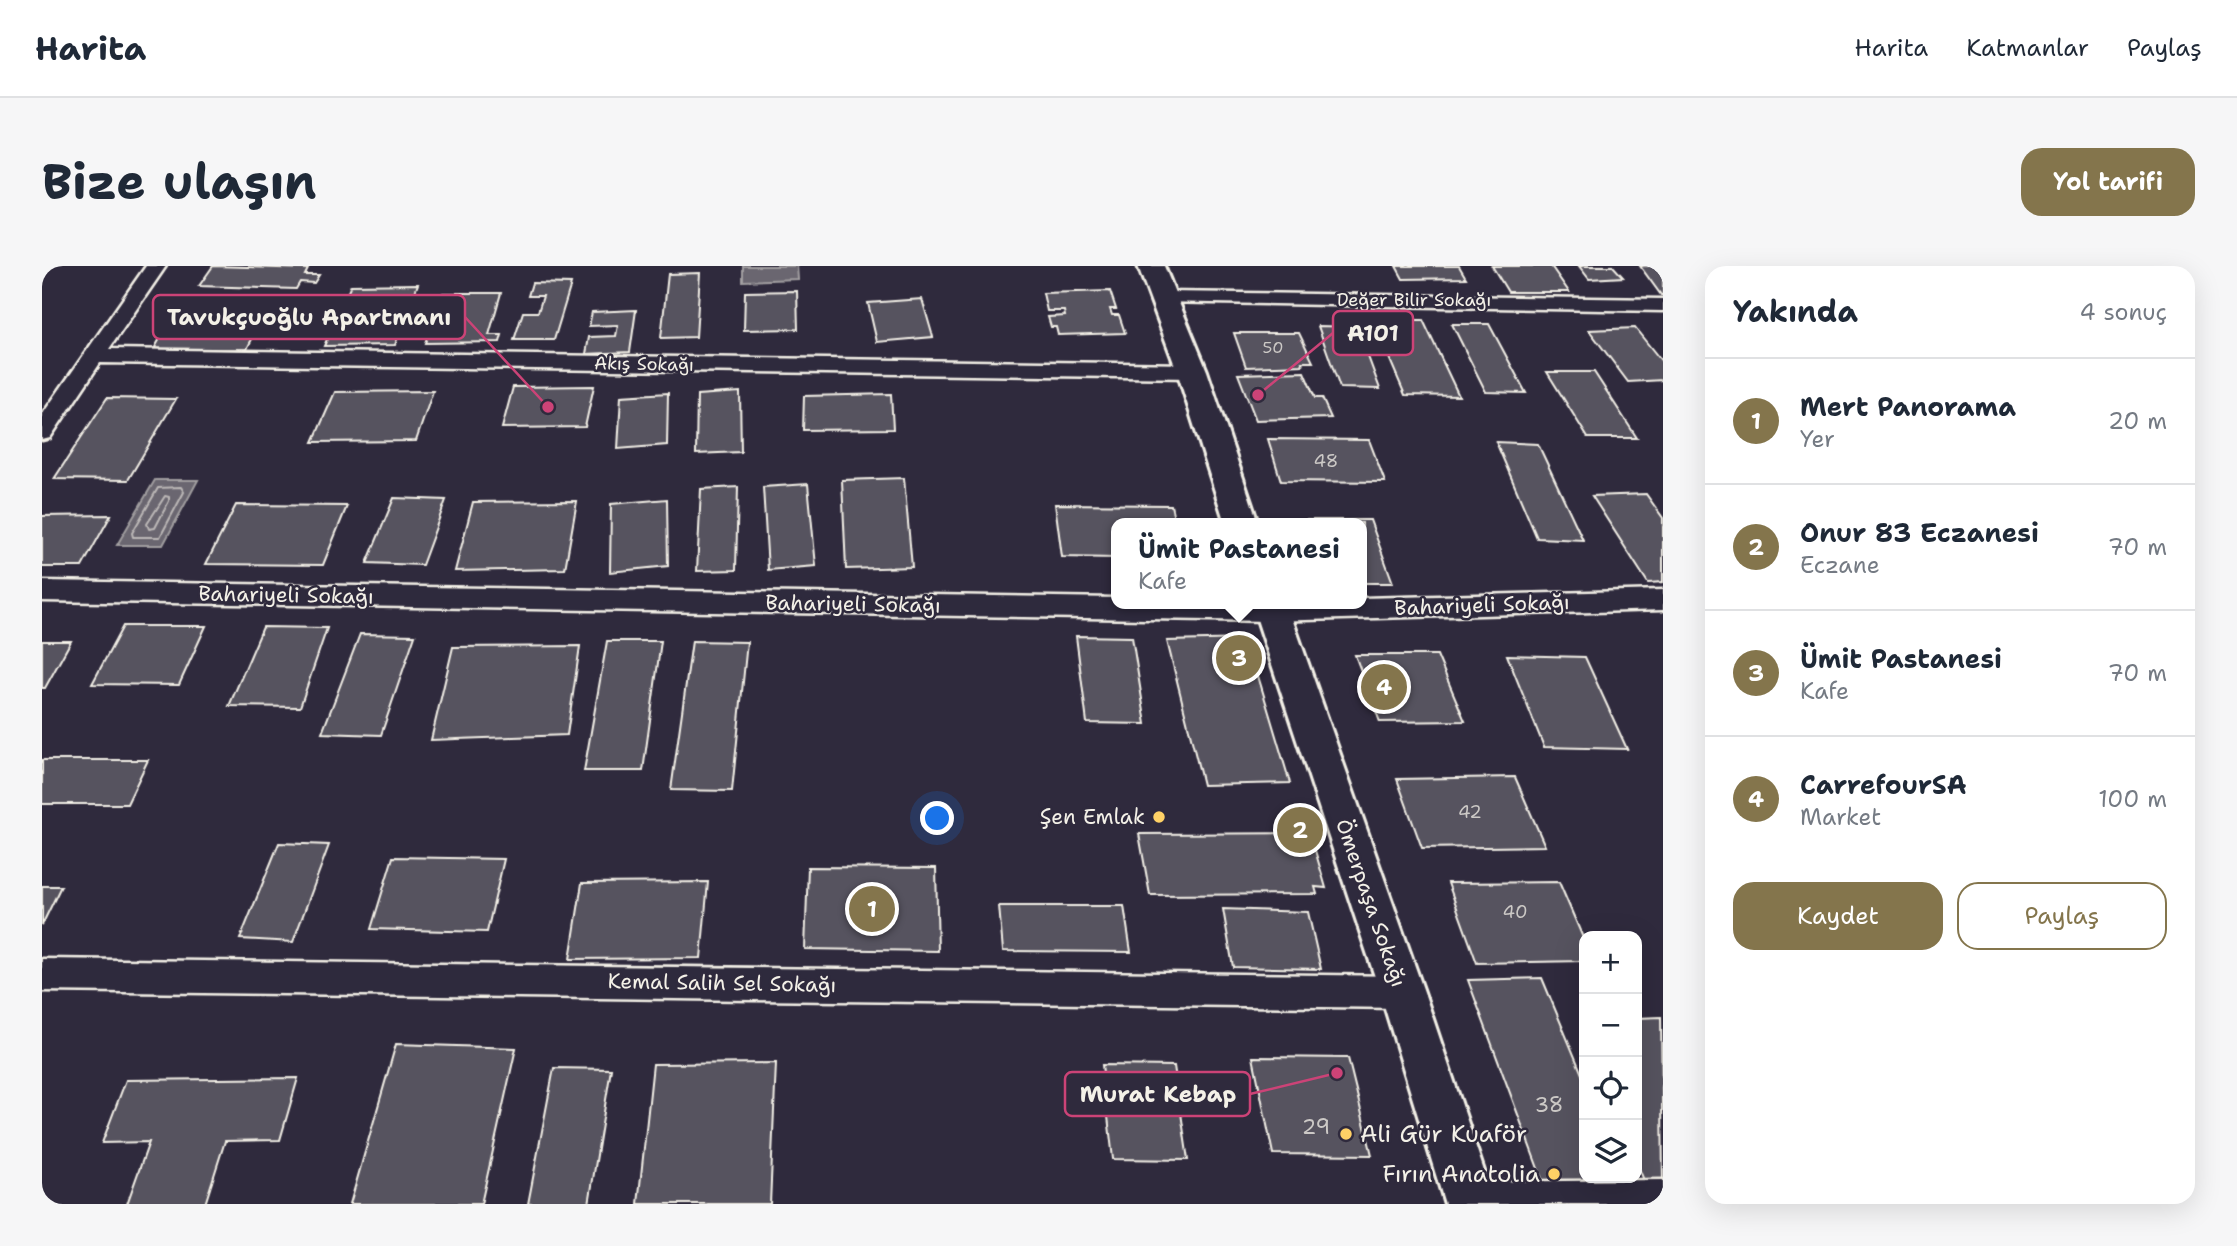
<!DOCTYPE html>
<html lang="tr">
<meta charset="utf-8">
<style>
:root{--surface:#fff;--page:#f6f6f7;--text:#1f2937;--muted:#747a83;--line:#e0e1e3;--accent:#84754c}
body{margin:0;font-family:"Shantell Sans",sans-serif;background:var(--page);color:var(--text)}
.controls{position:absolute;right:21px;bottom:21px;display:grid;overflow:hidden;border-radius:14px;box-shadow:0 7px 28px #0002}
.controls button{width:63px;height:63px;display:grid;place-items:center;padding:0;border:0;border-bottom:2px solid var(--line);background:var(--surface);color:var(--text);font:35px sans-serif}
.you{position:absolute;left:896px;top:553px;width:24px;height:24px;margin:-18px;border:5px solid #fff;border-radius:50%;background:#1a73e8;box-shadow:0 0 0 10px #1a73e833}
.badge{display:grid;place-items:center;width:46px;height:46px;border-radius:50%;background:var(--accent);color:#fff;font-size:23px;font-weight:700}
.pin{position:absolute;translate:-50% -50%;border:4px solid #fff;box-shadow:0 2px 7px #0006}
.popup{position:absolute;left:1069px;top:252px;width:256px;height:91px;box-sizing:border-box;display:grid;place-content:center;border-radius:14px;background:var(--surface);filter:drop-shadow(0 2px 5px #0005);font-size:23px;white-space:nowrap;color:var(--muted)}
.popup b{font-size:26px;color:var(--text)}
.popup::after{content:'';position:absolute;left:50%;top:100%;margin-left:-14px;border:14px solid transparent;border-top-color:var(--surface)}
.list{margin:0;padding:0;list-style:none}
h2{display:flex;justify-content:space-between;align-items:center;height:91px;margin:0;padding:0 28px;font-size:30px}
h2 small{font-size:23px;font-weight:400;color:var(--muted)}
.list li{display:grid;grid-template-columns:46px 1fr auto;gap:21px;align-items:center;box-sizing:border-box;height:126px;padding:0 28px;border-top:2px solid var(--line)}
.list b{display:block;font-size:26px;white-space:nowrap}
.list p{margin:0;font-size:23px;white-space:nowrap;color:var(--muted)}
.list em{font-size:23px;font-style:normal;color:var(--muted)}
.actions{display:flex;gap:14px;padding:21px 28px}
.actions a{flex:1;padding:16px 0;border:2px solid var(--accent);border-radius:21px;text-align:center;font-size:24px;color:var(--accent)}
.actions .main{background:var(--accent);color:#fff}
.icon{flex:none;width:38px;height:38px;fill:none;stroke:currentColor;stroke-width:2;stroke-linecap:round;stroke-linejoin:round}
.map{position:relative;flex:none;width:1621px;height:938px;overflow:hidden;border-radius:21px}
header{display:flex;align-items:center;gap:42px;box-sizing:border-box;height:98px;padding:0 35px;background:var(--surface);border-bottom:2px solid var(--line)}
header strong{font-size:33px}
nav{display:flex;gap:38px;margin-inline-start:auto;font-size:24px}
.intro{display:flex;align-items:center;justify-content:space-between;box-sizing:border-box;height:168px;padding:0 42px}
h1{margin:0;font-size:49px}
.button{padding:18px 32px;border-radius:21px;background:var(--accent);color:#fff;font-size:24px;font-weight:700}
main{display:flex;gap:42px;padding:0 42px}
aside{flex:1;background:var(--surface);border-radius:21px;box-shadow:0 7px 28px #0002}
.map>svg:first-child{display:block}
</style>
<header>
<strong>Harita</strong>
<nav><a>Harita</a><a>Katmanlar</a><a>Paylaş</a></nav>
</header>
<div class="intro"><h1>Bize ulaşın</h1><a class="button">Yol tarifi</a></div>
<main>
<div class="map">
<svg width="1621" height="938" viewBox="0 0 1621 938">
<rect width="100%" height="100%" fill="#2f2a3d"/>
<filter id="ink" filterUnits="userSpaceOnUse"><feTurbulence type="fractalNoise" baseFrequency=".0143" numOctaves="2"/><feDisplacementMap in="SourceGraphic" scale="14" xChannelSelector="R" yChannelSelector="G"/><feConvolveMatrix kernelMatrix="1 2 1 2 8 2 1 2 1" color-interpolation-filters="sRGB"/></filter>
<g filter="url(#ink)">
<g fill="#6a6670" stroke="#a19ea0" stroke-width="2">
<polygon points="701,0 755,0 756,13 701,15"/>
<polygon points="113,214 156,214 121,279 75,279"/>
</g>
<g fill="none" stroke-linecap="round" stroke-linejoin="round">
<g stroke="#bdb9b8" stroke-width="2">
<polygon points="139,221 142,226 118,271 91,271 90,267 116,222"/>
<polygon points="123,230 127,231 127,235 113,262 107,263 105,258"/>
</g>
</g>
<g fill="#56525f" stroke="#f4f1e8" stroke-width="2">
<polygon points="171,0 266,3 263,9 277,9 272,17 258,16 254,23 157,20"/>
<polygon points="1354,0 1417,0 1424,12 1361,13"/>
<polygon points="1450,0 1509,0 1527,26 1466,26"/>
<polygon points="1537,0 1571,0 1581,11 1547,13"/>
<polygon points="1598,0 1621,0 1621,29 1619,29"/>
<polygon points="658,7 654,71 619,72 626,8"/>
<polygon points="490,17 529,18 512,74 472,74 481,46 496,46 501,30 486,30"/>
<polygon points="376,18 353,79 282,80 309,19"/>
<polygon points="755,25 756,63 702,64 703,26"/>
<polygon points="1068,25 1074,43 1068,43 1070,49 1077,49 1083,67 1016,69 1014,61 1009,61 1006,51 1023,50 1022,45 1005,45 1001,27"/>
<polygon points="401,27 459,27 447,69 460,69 458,76 383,77"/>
<polygon points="880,33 891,71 835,76 826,37"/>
<polygon points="228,37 205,83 111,85 137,39"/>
<polygon points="594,44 588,86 544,88 547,71 574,70 576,59 547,60 550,46"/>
<polygon points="1331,54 1381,54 1417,130 1363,129"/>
<polygon points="1410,58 1447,58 1484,127 1444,126"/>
<polygon points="1276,60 1315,61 1338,123 1298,122"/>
<polygon points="1593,62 1621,97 1621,114 1586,116 1547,64"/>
<polygon points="1192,67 1257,67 1271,96 1260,96 1261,99 1204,101"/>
<polygon points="1262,106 1273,132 1280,132 1289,152 1214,154 1196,108"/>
<polygon points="1505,106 1552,106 1595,172 1546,172"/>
<polygon points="552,120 543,161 460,162 471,121"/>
<polygon points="391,125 374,175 271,176 293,126"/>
<polygon points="698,126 699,186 654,188 655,129"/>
<polygon points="626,127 625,179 576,183 579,130"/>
<polygon points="849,128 851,163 761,164 762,130"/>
<polygon points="65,132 134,133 86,214 12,213"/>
<polygon points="1226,173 1327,174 1343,216 1239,215"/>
<polygon points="1454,176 1496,178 1541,274 1495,272"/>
<polygon points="862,212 870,301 804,303 800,214"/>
<polygon points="766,218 774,300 726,304 721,221"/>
<polygon points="696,221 694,304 655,305 659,223"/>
<polygon points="1604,228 1621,252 1621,316 1606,317 1550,230"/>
<polygon points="352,232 404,234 380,299 325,297"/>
<polygon points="625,233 626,300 568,306 569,238"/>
<polygon points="535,235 523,303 413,305 431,236"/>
<polygon points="1013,238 1129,239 1133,257 1074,257 1074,292 1020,291"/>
<polygon points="194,239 305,240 281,299 164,298"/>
<polygon points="69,249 40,301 0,301 0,250"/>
<polygon points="1253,254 1328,254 1351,317 1320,317 1320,257 1255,257"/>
<polygon points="81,360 164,360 137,419 50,418"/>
<polygon points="221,361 285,362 258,441 187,440"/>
<polygon points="318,368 373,369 339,469 280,467"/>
<polygon points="1034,370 1090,371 1104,458 1045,457"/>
<polygon points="1205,373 1248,517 1161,519 1125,375"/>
<polygon points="0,375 29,375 3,422 0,422"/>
<polygon points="565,375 619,375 601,505 542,505"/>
<polygon points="650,375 705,376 690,525 629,524"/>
<polygon points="538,380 525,469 389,474 411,381"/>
<polygon points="1313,389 1395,389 1423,455 1338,456"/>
<polygon points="1465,389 1543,391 1585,483 1502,481"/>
<polygon points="0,494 106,494 85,538 0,538"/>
<polygon points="1473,511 1503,580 1380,582 1355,513"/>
<polygon points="1261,567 1263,574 1270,574 1284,622 1273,621 1275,628 1108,629 1097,568"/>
<polygon points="237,577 287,579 251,676 198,673"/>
<polygon points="351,591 462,593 445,666 329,663"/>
<polygon points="766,601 894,602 896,685 763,683"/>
<polygon points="666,616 659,692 528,693 540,617"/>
<polygon points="1517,616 1542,674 1542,695 1435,697 1406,617"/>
<polygon points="0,620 19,620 0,659"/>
<polygon points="957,640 1082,640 1089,686 961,685"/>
<polygon points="1181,643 1266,646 1279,703 1191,701"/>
<polygon points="1500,712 1542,813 1542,912 1583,912 1587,921 1504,924 1426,714"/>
<polygon points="1619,751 1621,916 1603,917 1595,897 1595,752"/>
<polygon points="354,778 474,782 439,938 308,938"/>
<polygon points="1211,791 1306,792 1330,889 1231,888"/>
<polygon points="734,797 728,938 596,938 611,798"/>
<polygon points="1060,799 1132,800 1146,894 1071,893"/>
<polygon points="512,802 569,803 547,938 486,938"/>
<polygon points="256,812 238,874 183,875 163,938 85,938 107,876 60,877 84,814"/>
</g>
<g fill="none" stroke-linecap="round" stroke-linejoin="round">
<g stroke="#f4f1e8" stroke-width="5">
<g id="street">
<polygon points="104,0 124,0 67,83 1150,98 1158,100 1161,105 1158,110 1150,112 58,97 8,172 0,174 0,149"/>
<polygon points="1123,26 1621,33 1621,45 1116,36 1113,32 1116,28"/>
<polygon points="0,315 1074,332 1074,338 1320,338 1320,332 1621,324 1621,344 1229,355 0,335"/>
<polygon points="0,693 1360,710 1372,714 1376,726 1372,738 1360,742 0,725"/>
<polygon points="1621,914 1621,938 1410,938 1409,934 1414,921 1427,916"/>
</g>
</g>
<g stroke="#f4f1e8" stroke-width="6">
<g id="secondary">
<polygon points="1096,0 1122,0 1165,105 1216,257 1183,257 1135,105"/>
<polygon points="1210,338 1245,338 1382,726 1453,938 1403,938 1338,726"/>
</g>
</g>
<use href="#street" fill="#2f2a3d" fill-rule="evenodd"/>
<use href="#secondary" fill="#2f2a3d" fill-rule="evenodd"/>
</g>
</g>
<g fill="#ffd166" stroke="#2f2a3d" stroke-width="2.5">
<circle cx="1117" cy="551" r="7"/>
<circle cx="1304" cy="868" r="7"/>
<circle cx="1512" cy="908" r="7"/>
</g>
<g text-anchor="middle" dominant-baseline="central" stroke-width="5" stroke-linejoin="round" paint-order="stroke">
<g font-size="16" fill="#ccc9c6">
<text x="1231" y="81">50</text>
</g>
<g font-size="18" fill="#f4f1e8" stroke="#2f2a3d">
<text x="1372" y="34">Değer Bilir Sokağı</text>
<text transform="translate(602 98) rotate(1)">Akış Sokağı</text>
</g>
<g font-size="18" fill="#ccc9c6">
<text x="1284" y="195">48</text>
<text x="1428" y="546">42</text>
<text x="1473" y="646">40</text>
</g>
<g font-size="21" fill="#f4f1e8" stroke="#2f2a3d">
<text transform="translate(244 329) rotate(1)">Bahariyeli Sokağı</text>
<text transform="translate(811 338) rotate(1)">Bahariyeli Sokağı</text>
<text transform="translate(1440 339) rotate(-2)">Bahariyeli Sokağı</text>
<text transform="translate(1329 637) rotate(71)">Ömerpaşa Sokağı</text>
<text transform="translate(680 717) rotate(1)">Kemal Salih Sel Sokağı</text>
</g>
<g font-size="21" fill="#f4f1e8" stroke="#2f2a3d" text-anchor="end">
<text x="1103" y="551">Şen Emlak</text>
</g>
<g font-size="21" fill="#ccc9c6">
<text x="1507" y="839">38</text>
<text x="1274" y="861">29</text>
</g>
<g font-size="24" fill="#f4f1e8" stroke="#2f2a3d" text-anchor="start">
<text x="1318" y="868">Ali Gür Kuaför</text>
<text x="1498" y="908" text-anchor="end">Fırın Anatolia</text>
</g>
</g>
<path fill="none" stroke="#cc4377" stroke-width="2.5" d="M506 141L423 51M1216 129L1291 67M1295 807L1208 828"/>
<g fill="#cc4377" stroke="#2f2a3d" stroke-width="2.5">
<circle cx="506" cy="141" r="7"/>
<circle cx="1216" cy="129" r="7"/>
<circle cx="1295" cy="807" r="7"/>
</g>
<g fill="#2f2a3d" stroke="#cc4377" stroke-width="2.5">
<rect x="111" y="29" width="312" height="44" rx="7"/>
<rect x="1291" y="45" width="80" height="44" rx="7"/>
<rect x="1023" y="806" width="185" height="44" rx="7"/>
</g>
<g font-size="23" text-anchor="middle" font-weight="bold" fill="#f4f1e8">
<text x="267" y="59">Tavukçuoğlu Apartmanı</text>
<text x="1331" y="75">A101</text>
<text x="1116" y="836">Murat Kebap</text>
</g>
</svg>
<div class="controls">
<button>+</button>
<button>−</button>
<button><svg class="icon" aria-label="locate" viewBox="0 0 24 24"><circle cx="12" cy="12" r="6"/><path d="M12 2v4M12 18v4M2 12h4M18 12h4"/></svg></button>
<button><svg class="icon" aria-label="layers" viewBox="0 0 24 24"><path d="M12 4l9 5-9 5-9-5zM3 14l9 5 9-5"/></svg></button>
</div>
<div class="you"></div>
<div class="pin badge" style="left:830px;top:643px">1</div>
<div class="pin badge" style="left:1258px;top:564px">2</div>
<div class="pin badge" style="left:1197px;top:392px">3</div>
<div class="popup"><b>Ümit Pastanesi</b>Kafe</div>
<div class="pin badge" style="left:1342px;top:421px">4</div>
</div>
<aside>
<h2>Yakında<small>4 sonuç</small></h2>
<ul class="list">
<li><span class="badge">1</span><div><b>Mert Panorama</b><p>Yer</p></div><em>20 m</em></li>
<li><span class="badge">2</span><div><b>Onur 83 Eczanesi</b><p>Eczane</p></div><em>70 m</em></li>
<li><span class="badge">3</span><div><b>Ümit Pastanesi</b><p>Kafe</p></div><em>70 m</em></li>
<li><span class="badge">4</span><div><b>CarrefourSA</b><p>Market</p></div><em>100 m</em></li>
</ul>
<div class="actions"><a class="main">Kaydet</a><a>Paylaş</a></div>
</aside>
</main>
